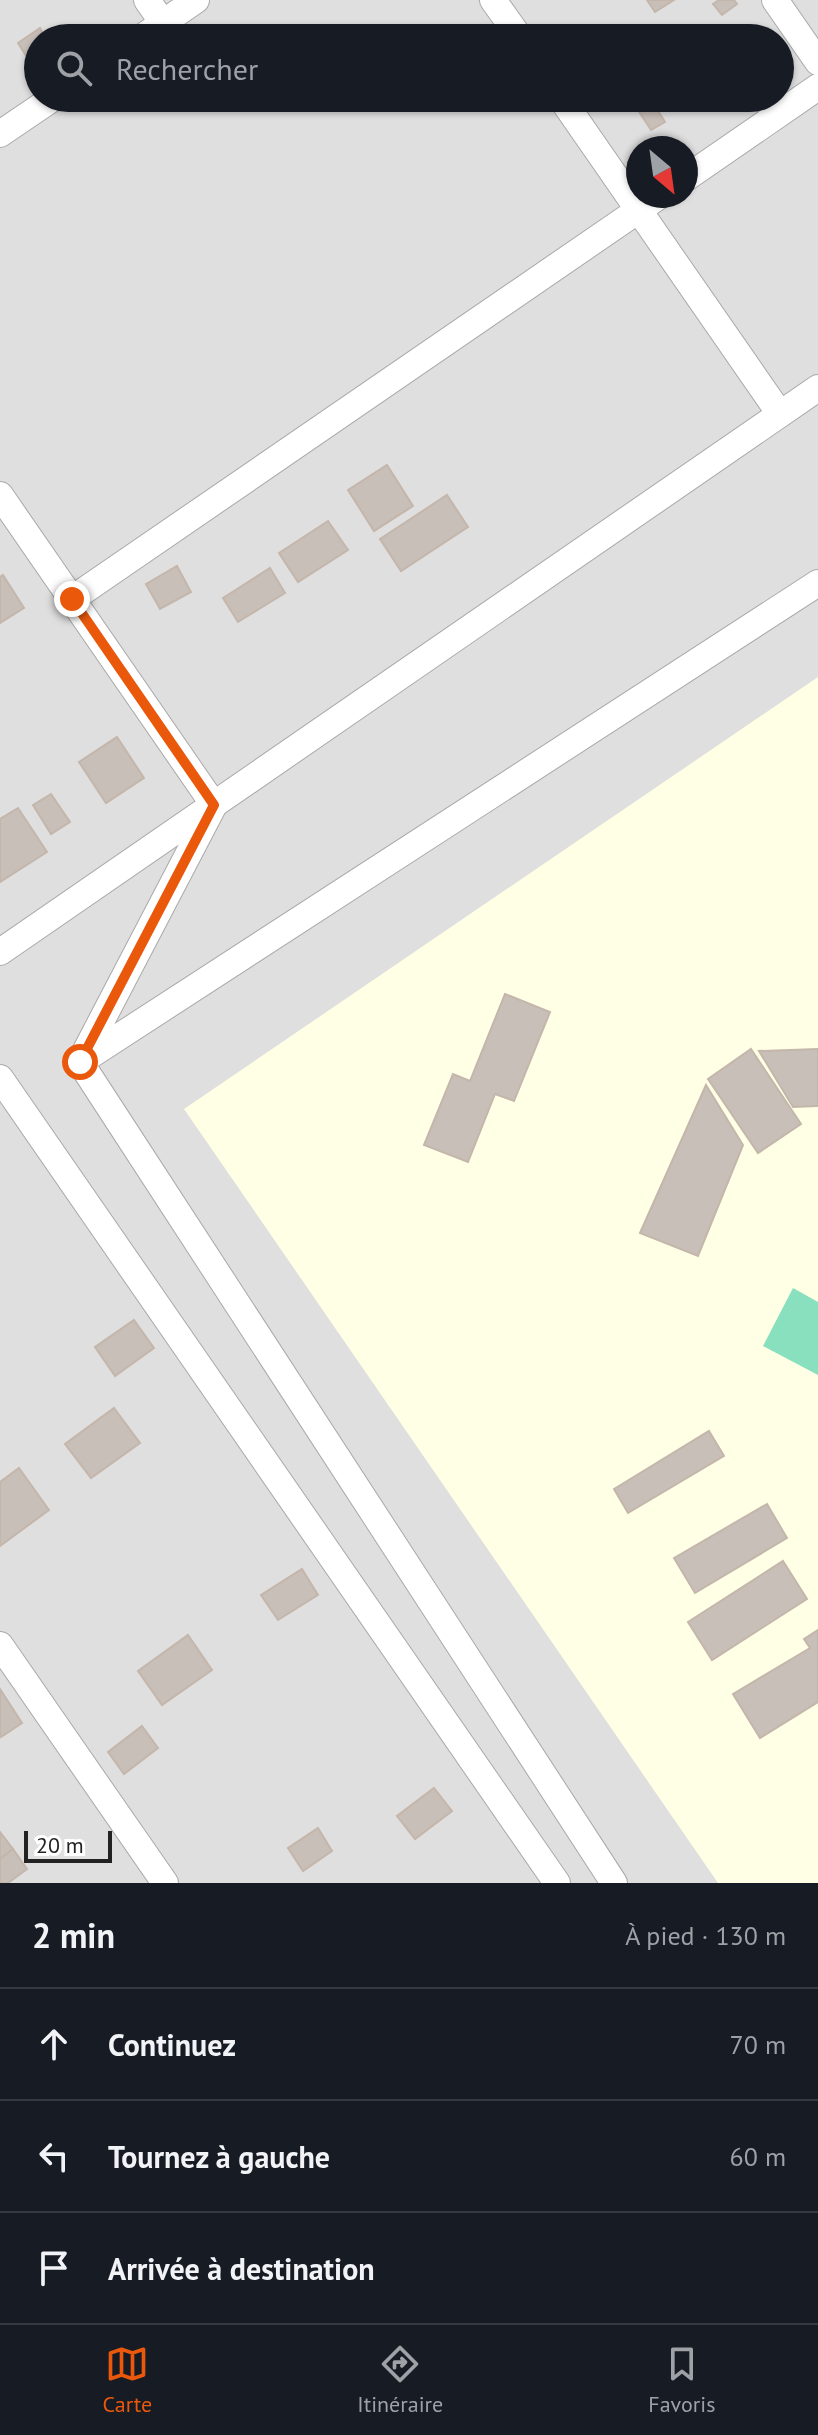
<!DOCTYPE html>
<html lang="fr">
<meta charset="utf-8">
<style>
:root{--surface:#171b24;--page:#20242c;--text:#f1f3f6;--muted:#9ea1a6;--line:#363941;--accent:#ea580c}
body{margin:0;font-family:"PT Sans",sans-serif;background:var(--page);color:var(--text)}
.compass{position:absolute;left:626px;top:136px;width:72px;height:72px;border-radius:50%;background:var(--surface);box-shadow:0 2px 6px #0004;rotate:151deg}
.scale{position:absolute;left:24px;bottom:20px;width:88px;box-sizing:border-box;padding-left:8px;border:4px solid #222;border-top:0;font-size:22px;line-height:28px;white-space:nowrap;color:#222;-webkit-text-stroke:6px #fff;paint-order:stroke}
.stop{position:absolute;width:24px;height:24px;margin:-18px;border:6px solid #ea580c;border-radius:50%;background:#fff}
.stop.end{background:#ea580c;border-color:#fff;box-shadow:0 2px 8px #0008}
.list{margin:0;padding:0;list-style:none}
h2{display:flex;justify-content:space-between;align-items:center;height:104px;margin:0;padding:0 32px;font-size:34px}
h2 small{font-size:26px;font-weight:400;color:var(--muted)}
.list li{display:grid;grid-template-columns:52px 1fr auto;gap:24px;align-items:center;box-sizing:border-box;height:112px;padding:0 32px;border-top:2px solid var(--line)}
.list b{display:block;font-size:30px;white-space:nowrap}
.list em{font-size:26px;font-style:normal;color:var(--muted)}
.icon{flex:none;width:44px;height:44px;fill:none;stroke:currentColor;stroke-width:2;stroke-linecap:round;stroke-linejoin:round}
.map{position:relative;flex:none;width:818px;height:1883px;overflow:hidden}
.search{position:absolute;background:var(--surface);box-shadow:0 2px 6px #0004;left:24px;right:24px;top:24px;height:88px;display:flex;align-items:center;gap:20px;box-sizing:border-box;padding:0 28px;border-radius:44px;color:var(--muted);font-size:30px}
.sheet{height:440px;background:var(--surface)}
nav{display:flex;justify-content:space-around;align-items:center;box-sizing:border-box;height:112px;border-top:2px solid var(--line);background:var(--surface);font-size:22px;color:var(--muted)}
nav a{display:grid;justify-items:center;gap:4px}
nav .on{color:var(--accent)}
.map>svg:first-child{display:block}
</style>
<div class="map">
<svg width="818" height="1883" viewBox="0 0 818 1883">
<rect width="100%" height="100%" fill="#f2efe9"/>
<path fill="#e0dfdf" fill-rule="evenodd" d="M0 0H818V1883H0ZM38 38H780V98H38ZM638 148H686V196H638Z"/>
<polygon fill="#ffffe5" points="818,677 818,1883 718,1883 184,1109"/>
<polygon fill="#88e0be" points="793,1288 818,1302 818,1375 763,1346"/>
<g fill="#c7bfb8" stroke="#c4b6ab" stroke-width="2">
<polygon points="647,0 674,0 655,12"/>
<polygon points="719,0 734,0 737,4 722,15 713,4"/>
<polygon points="40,28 45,38 38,38 38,63 33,67 18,43"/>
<polygon points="630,98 668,98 655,106 665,122 651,130"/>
<polygon points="387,465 413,506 374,531 348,490"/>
<polygon points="447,495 468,527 401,571 380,539"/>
<polygon points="328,521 348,550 298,582 279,553"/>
<polygon points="177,566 191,592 160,609 146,584"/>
<polygon points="270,568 285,593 238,622 223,598"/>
<polygon points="3,575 24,608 0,623 0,577"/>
<polygon points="117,737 144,778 106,803 79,762"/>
<polygon points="51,794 70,822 51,834 33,805"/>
<polygon points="18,808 47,852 0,882 0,819"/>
<polygon points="505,994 550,1012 514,1101 495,1094 468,1162 424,1145 453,1074 470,1081"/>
<polygon points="751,1049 801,1124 758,1153 708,1079"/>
<polygon points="818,1049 818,1106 793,1107 759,1051"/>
<polygon points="706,1085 743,1145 698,1256 640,1233"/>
<polygon points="134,1320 154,1348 115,1376 95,1347"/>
<polygon points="114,1408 140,1443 91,1478 65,1444"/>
<polygon points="709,1431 724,1456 628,1513 614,1489"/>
<polygon points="19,1468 49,1510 0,1546 0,1482"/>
<polygon points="767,1504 787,1538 695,1593 674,1558"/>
<polygon points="783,1561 807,1599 712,1660 688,1622"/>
<polygon points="302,1569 318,1595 278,1620 261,1595"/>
<polygon points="818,1630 818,1702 760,1738 733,1694 810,1648 804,1639"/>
<polygon points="188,1635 212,1670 162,1705 138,1671"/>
<polygon points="0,1689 22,1723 1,1737 0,1735"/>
<polygon points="142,1726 158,1748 124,1774 108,1752"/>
<polygon points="434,1788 452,1811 415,1839 397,1816"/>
<polygon points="318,1828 332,1851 303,1871 288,1848"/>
<polygon points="0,1832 13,1849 0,1859"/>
<polygon points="13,1849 27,1869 8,1883 0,1883 0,1859"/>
</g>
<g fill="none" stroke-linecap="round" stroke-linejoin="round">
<g stroke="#a9a9a9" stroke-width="28">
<g id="minor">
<polyline points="147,0 163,23"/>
<polyline points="493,0 520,38"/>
<polyline points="775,0 818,62"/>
<polyline points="141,38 196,0"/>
<polyline points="561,98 780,414"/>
<polyline points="0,134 53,98"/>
<polyline points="686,178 818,87"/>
<polyline points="0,495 214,805 81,1060"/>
<polyline points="72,599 659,196"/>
<polyline points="0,952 818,388"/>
<polyline points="0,1078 557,1883"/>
<polyline points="0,1645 165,1883"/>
<polyline points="614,1883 80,1062 818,583"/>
</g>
</g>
<use href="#minor" stroke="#fff" stroke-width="26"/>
</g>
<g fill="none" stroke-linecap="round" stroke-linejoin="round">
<polyline stroke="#ea580c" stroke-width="10" points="72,599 214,805 80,1062"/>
</g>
</svg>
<svg class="compass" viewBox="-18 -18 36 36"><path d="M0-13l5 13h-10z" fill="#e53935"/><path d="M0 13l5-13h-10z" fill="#9ea1a6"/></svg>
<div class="scale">20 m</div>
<div class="stop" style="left:80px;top:1062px"></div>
<div class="stop end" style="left:72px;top:599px"></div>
<div class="search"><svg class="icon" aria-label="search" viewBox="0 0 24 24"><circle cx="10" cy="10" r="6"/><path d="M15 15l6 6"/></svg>Rechercher</div>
</div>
<section class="sheet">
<h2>2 min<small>À pied · 130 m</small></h2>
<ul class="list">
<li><svg class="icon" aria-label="ahead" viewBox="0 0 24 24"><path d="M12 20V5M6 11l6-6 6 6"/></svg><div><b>Continuez</b></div><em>70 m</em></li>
<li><svg class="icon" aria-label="left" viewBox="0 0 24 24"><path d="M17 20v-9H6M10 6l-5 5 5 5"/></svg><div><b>Tournez à gauche</b></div><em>60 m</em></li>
<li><svg class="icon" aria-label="arrive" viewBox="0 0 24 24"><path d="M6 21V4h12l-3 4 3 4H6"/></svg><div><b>Arrivée à destination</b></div></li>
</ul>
</section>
<nav>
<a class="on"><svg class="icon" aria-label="map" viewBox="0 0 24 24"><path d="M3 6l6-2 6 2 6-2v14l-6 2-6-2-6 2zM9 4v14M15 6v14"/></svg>Carte</a>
<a><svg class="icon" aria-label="directions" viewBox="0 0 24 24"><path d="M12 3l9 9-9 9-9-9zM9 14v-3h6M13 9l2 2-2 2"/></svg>Itinéraire</a>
<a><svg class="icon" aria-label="saved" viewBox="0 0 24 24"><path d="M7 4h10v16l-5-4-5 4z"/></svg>Favoris</a>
</nav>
